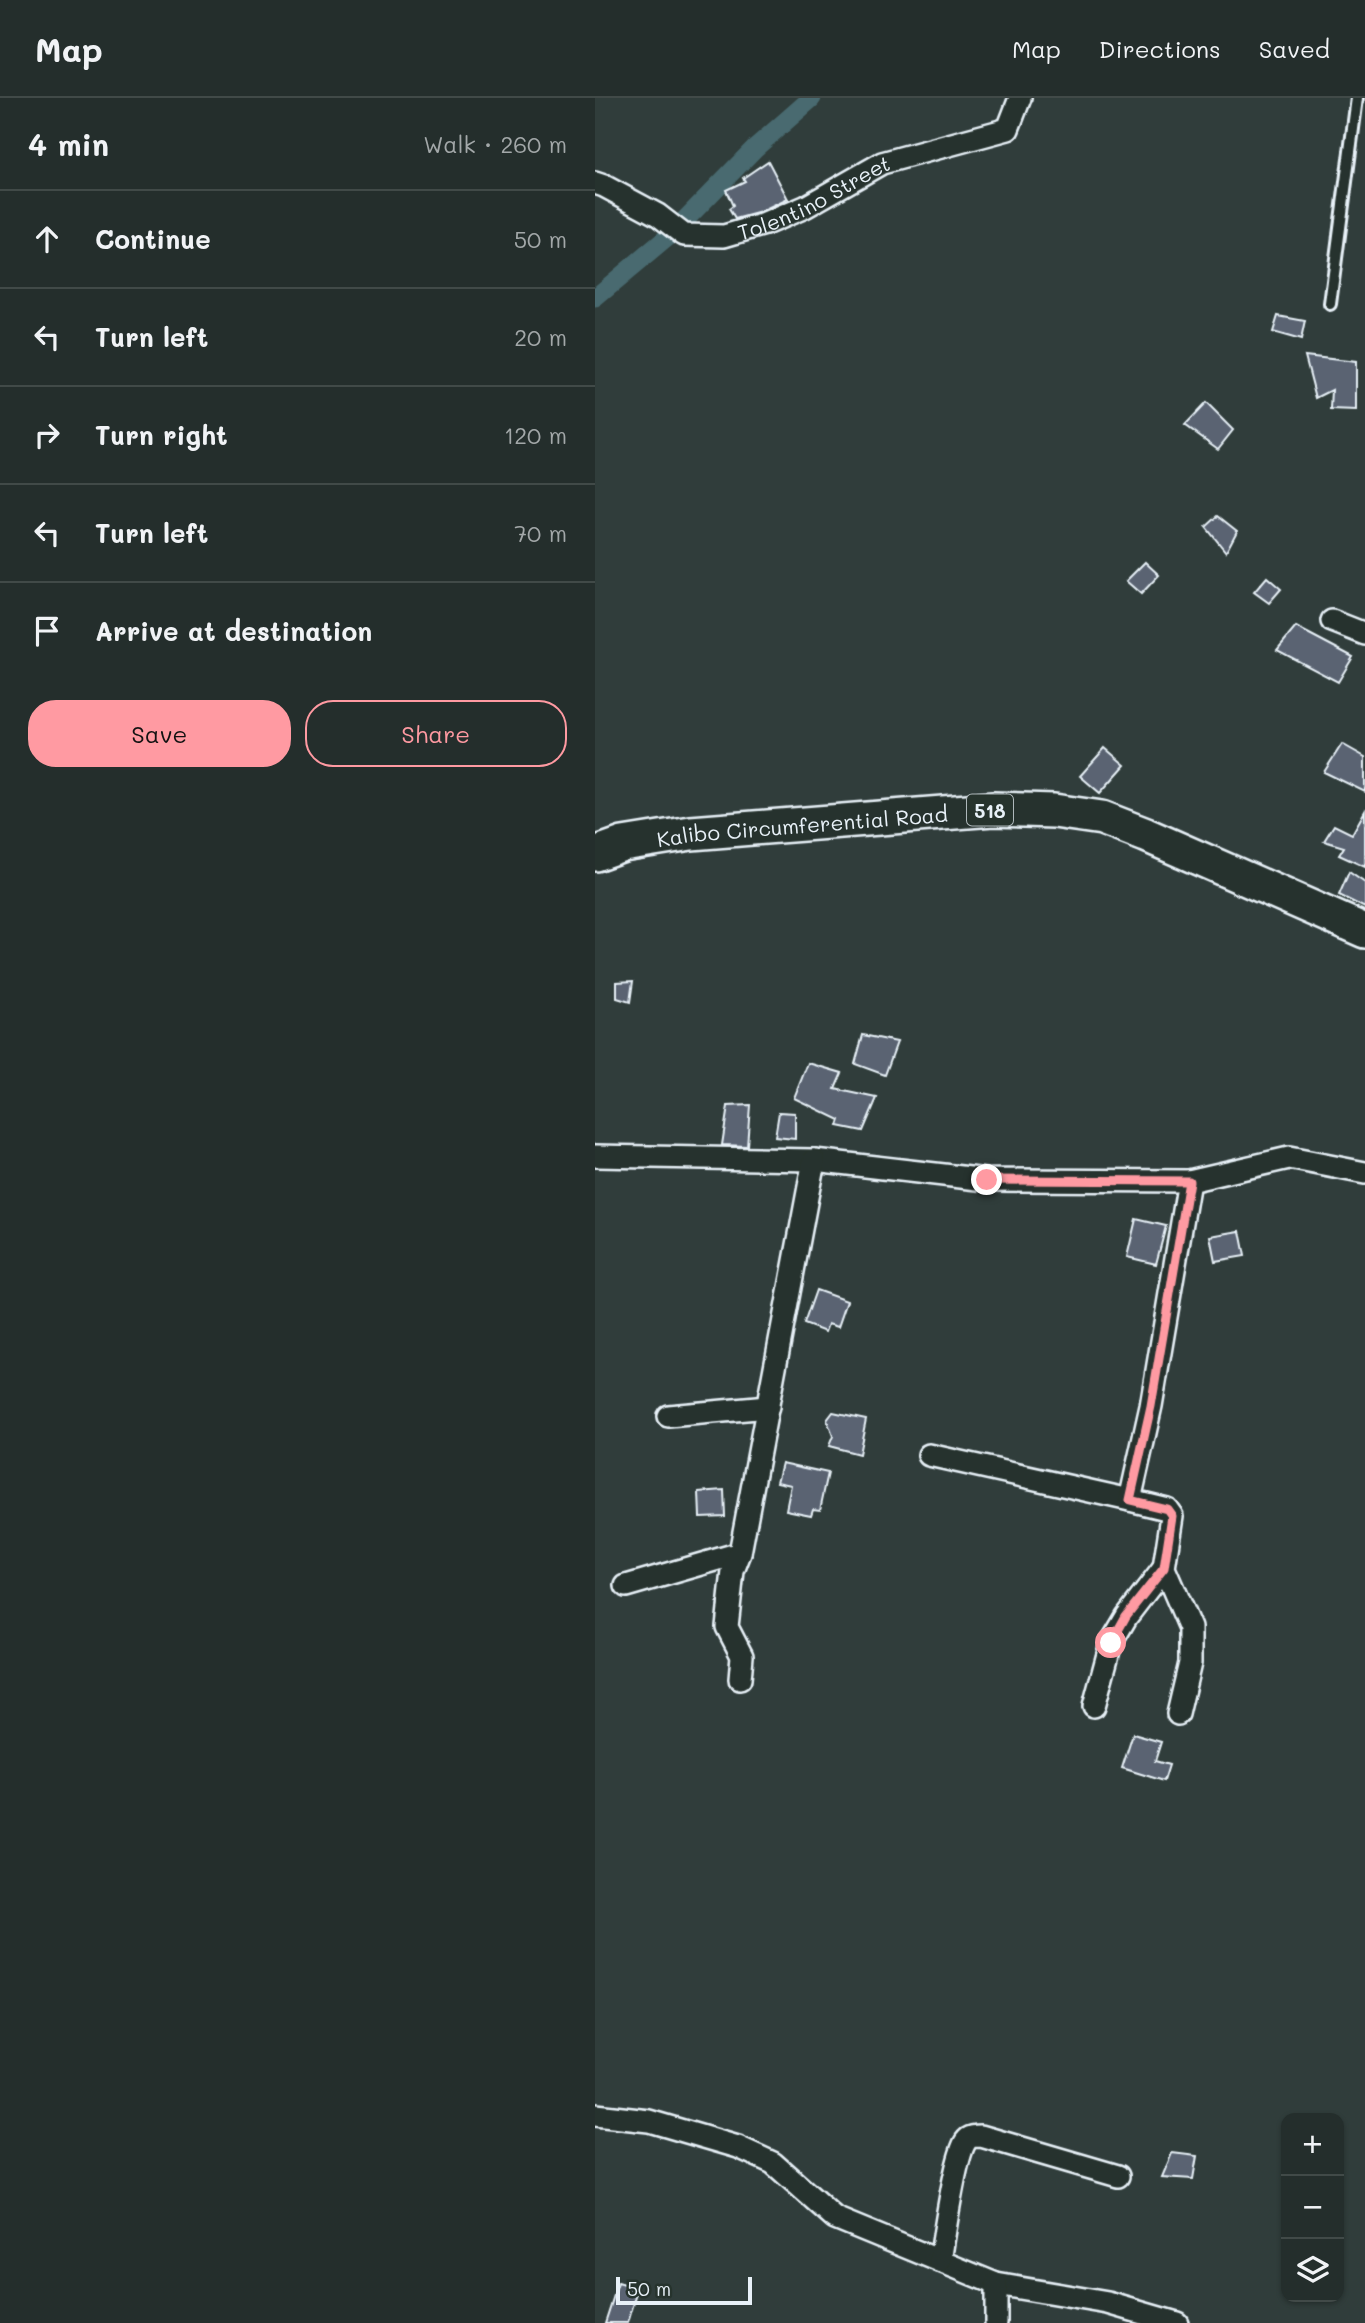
<!DOCTYPE html>
<meta charset="utf-8">
<style>
:root{--surface:#242e2c;--page:#2c3634;--text:#f1f3f6;--muted:#a3a8a9;--line:#414a48;--accent:#ff9aa2}
body{margin:0;font-family:Mali,sans-serif;background:var(--page);color:var(--text)}
.controls{position:absolute;right:21px;bottom:21px;display:grid;overflow:hidden;border-radius:14px;box-shadow:0 2px 5px #0004}
.controls button{width:63px;height:63px;display:grid;place-items:center;padding:0;border:0;border-bottom:2px solid var(--line);background:var(--surface);color:var(--text);font:35px sans-serif}
.scale{position:absolute;left:21px;bottom:18px;width:136px;box-sizing:border-box;padding-left:7px;border:4px solid #e8f1f8;border-top:0;font-size:19px;line-height:24px;white-space:nowrap;color:#e8f1f8;-webkit-text-stroke:5px #26332d;paint-order:stroke}
.stop{position:absolute;width:21px;height:21px;margin:-16px;border:5px solid #ff9aa2;border-radius:50%;background:#fff}
.stop.end{background:#ff9aa2;border-color:#fff;box-shadow:0 2px 7px #0008}
.list{margin:0;padding:0;list-style:none}
h2{display:flex;justify-content:space-between;align-items:center;height:91px;margin:0;padding:0 28px;font-size:30px}
h2 small{font-size:23px;font-weight:400;color:var(--muted)}
.list li{display:grid;grid-template-columns:46px 1fr auto;gap:21px;align-items:center;box-sizing:border-box;height:98px;padding:0 28px;border-top:2px solid var(--line)}
.list b{display:block;font-size:26px;white-space:nowrap}
.list em{font-size:23px;font-style:normal;color:var(--muted)}
.actions{display:flex;gap:14px;padding:21px 28px}
.actions a{flex:1;padding:16px 0;border:2px solid var(--accent);border-radius:28px;text-align:center;font-size:24px;color:var(--accent)}
.actions .main{background:var(--accent);color:#111}
.icon{flex:none;width:38px;height:38px;fill:none;stroke:currentColor;stroke-width:2;stroke-linecap:round;stroke-linejoin:round}
.map{position:relative;flex:none;width:770px;height:2225px;overflow:hidden}
header{display:flex;align-items:center;gap:42px;box-sizing:border-box;height:98px;padding:0 35px;background:var(--surface);border-bottom:2px solid var(--line)}
header strong{font-size:33px}
nav{display:flex;gap:38px;margin-inline-start:auto;font-size:24px}
main{display:flex}
aside{flex:1;background:var(--surface)}
.map>svg:first-child{display:block}
</style>
<header>
<strong>Map</strong>
<nav><a>Map</a><a>Directions</a><a>Saved</a></nav>
</header>
<main>
<aside>
<h2>4 min<small>Walk · 260 m</small></h2>
<ul class="list">
<li><svg class="icon" aria-label="ahead" viewBox="0 0 24 24"><path d="M12 20V5M6 11l6-6 6 6"/></svg><div><b>Continue</b></div><em>50 m</em></li>
<li><svg class="icon" aria-label="left" viewBox="0 0 24 24"><path d="M17 20v-9H6M10 6l-5 5 5 5"/></svg><div><b>Turn left</b></div><em>20 m</em></li>
<li><svg class="icon" aria-label="right" viewBox="0 0 24 24"><path d="M7 20v-9h11M14 6l5 5-5 5"/></svg><div><b>Turn right</b></div><em>120 m</em></li>
<li><svg class="icon" aria-label="left" viewBox="0 0 24 24"><path d="M17 20v-9H6M10 6l-5 5 5 5"/></svg><div><b>Turn left</b></div><em>70 m</em></li>
<li><svg class="icon" aria-label="arrive" viewBox="0 0 24 24"><path d="M6 21V4h12l-3 4 3 4H6"/></svg><div><b>Arrive at destination</b></div></li>
</ul>
<div class="actions"><a class="main">Save</a><a>Share</a></div>
</aside>
<div class="map">
<svg width="770" height="2225" viewBox="0 0 770 2225">
<rect width="100%" height="100%" fill="#303d3b"/>
<filter id="ink" filterUnits="userSpaceOnUse"><feTurbulence type="fractalNoise" baseFrequency=".0143" numOctaves="2"/><feDisplacementMap in="SourceGraphic" scale="14" xChannelSelector="R" yChannelSelector="G"/><feConvolveMatrix kernelMatrix="1 2 1 2 8 2 1 2 1" color-interpolation-filters="sRGB"/></filter>
<g filter="url(#ink)">
<g fill="none" stroke-linecap="round" stroke-linejoin="round">
<g stroke="#486a6f" stroke-width="19">
<polyline points="84,128 160,50 217,0"/>
<polyline points="0,200 74,138"/>
</g>
</g>
<g fill="#5a6472" stroke="#e8f1f8" stroke-width="2">
<polygon points="173,63 193,101 166,114 140,121 134,111 138,108 131,92 150,83 148,80"/>
<polygon points="683,218 710,223 706,242 678,234"/>
<polygon points="710,258 761,264 761,313 736,312 737,292 721,300"/>
<polygon points="611,305 638,332 623,351 590,327"/>
<polygon points="623,418 642,433 631,454 611,429"/>
<polygon points="550,464 564,477 546,496 531,483"/>
<polygon points="672,479 686,491 674,505 659,494"/>
<polygon points="701,529 758,559 743,584 682,552"/>
<polygon points="747,646 770,659 770,694 729,674"/>
<polygon points="510,650 530,667 505,695 485,678"/>
<polygon points="770,713 770,769 744,757 749,749 729,743 739,727 757,736"/>
<polygon points="754,774 770,785 770,810 744,797"/>
<polygon points="38,883 35,904 22,900 22,884"/>
<polygon points="268,937 302,944 290,977 260,966"/>
<polygon points="213,965 247,975 240,991 282,1000 268,1033 243,1028 245,1022 199,1000"/>
<polygon points="155,1007 152,1048 127,1047 133,1008"/>
<polygon points="184,1014 200,1015 200,1041 180,1039"/>
<polygon points="541,1121 571,1128 561,1166 532,1159"/>
<polygon points="645,1133 650,1158 620,1163 615,1138"/>
<polygon points="221,1192 252,1203 243,1229 233,1226 230,1234 209,1226"/>
<polygon points="238,1314 271,1321 264,1356 234,1348 238,1338 232,1322"/>
<polygon points="187,1365 233,1375 225,1412 218,1411 216,1417 191,1412 196,1387 182,1384"/>
<polygon points="129,1392 130,1418 105,1419 104,1394"/>
<polygon points="538,1636 566,1644 560,1663 574,1667 569,1683 527,1670"/>
<polygon points="577,2055 602,2058 598,2081 567,2079"/>
<polygon points="23,2185 43,2191 33,2225 10,2225"/>
</g>
<g fill="none" stroke-linecap="round" stroke-linejoin="round">
<g stroke="#e8f1f8" stroke-width="16">
<polyline id="service" points="735,206 762,0"/>
</g>
<g stroke="#e8f1f8" stroke-width="26">
<g id="minor">
<path id="s1" d="M0 85 9 88 63 117 89 137 129 138 170 126 210 109 287 65 413 31 425 0"/>
<polyline points="737,523 770,536"/>
<polyline points="0,1058 219,1062 392,1082 594,1083 694,1060 770,1075"/>
<polyline points="73,1318 173,1309"/>
<polyline points="334,1357 535,1402"/>
<polyline points="31,1488 145,1455"/>
<polyline points="145,1581 147,1558 132,1529 138,1473 145,1455 219,1062"/>
<polyline points="499,1608 516,1545 532,1518 569,1470"/>
<polyline points="583,1616 595,1565 595,1530 569,1470 577,1418 572,1411 535,1402 556,1308 594,1083"/>
<polyline points="0,2017 54,2023 143,2049 178,2065 240,2120 401,2186 513,2205 582,2225"/>
<path d="M345 2163C349 2140 360 2058 371 2043 374 2038 381 2038 386 2038L523 2078"/>
<polyline points="401,2225 401,2186"/>
</g>
</g>
<g stroke="#e8f1f8" stroke-width="38">
<g id="primary">
<path id="s2" d="M0 756 28 746 96 735 398 711 459 713 507 720 551 737 770 833"/>
</g>
</g>
<use href="#service" stroke="#26332d" stroke-width="10"/>
<use href="#minor" stroke="#26332d" stroke-width="21"/>
<use href="#primary" stroke="#26332d" stroke-width="33"/>
</g>
</g>
<g fill="none" stroke-linecap="round" stroke-linejoin="round" filter="url(#ink)">
<polyline stroke="#ff9aa2" stroke-width="9" points="392,1082 594,1083 556,1308 535,1402 572,1411 577,1418 569,1470 531,1518 516,1545"/>
</g>
<g text-anchor="middle" dominant-baseline="central" stroke-width="6" stroke-linejoin="round" paint-order="stroke">
<rect fill="#26332d" stroke="#aeb8bb" stroke-width="2" x="372" y="696.5" width="46" height="31" rx="5"/>
<g font-size="19" font-weight="bold" fill="#e8f1f8">
<text x="395" y="712">518</text>
</g>
<g font-size="21" fill="#e8f1f8" stroke="#26332d">
<text stroke="none"><textPath href="#s1" startOffset="242">Tolentino Street</textPath></text>
<text stroke="none"><textPath href="#s2" startOffset="210">Kalibo Circumferential Road</textPath></text>
</g>
</g>
</svg>
<div class="controls">
<button>+</button>
<button>−</button>
<button><svg class="icon" aria-label="layers" viewBox="0 0 24 24"><path d="M12 4l9 5-9 5-9-5zM3 14l9 5 9-5"/></svg></button>
</div>
<div class="scale">50 m</div>
<div class="stop" style="left:516px;top:1545px"></div>
<div class="stop end" style="left:392px;top:1082px"></div>
</div>
</main>
